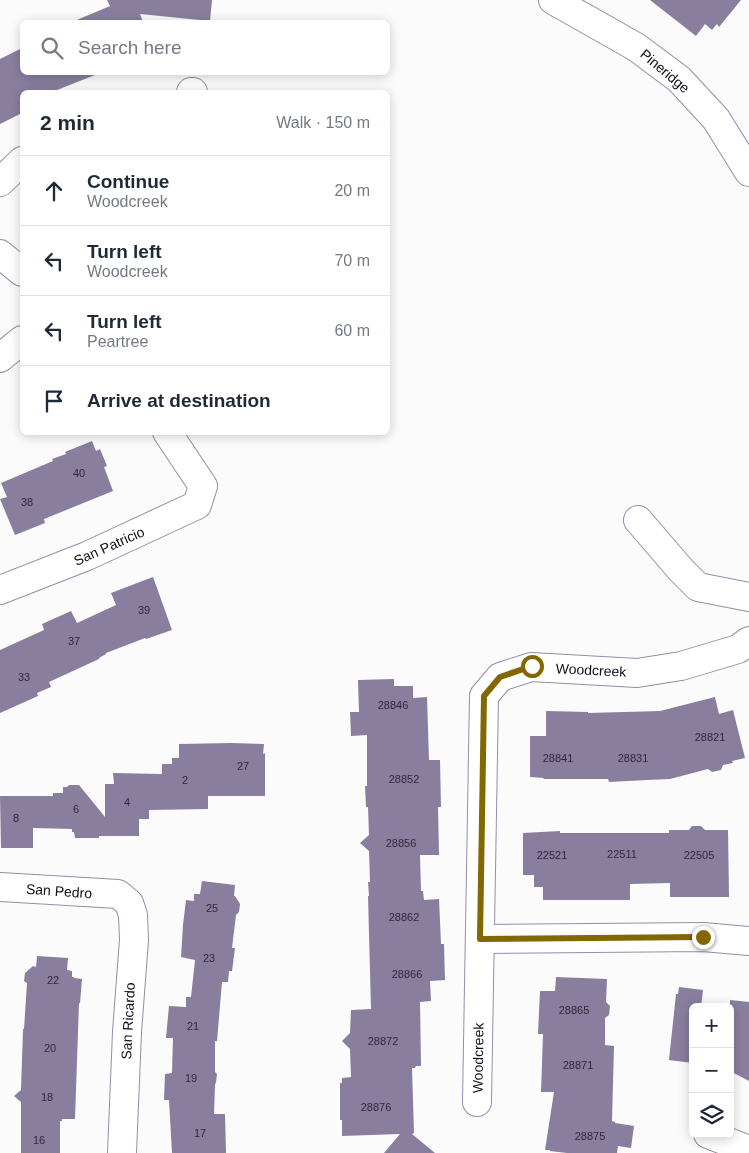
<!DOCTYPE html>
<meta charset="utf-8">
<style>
:root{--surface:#fff;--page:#f2f2f3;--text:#1f2937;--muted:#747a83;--line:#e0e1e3}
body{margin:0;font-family:Arial,sans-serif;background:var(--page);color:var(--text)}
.controls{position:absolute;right:15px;bottom:15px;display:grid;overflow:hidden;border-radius:8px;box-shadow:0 2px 12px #0003}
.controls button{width:45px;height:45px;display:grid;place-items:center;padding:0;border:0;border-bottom:1px solid var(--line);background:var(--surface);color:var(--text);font:25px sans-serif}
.stop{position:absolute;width:15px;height:15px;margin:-11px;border:4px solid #836700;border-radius:50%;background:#fff}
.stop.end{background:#836700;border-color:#fff;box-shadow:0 1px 5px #0008}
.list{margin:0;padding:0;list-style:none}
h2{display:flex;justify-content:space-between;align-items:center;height:65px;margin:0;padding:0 20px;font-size:21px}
h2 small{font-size:16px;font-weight:400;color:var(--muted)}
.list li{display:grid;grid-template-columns:32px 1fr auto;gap:15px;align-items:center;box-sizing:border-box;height:70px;padding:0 20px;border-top:1px solid var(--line)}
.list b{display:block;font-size:19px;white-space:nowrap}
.list p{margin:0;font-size:16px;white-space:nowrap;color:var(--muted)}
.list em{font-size:16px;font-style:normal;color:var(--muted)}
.icon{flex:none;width:28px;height:28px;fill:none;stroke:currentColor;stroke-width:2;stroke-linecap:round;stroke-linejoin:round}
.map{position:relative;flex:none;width:749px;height:1153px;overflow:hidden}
.search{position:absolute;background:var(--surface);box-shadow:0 2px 12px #0003;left:20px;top:20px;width:370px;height:55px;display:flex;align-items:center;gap:12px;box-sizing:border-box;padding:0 18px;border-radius:8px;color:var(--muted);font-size:19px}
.panel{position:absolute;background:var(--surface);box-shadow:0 2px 12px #0003;left:20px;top:90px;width:370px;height:345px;border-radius:8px}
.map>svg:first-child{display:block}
</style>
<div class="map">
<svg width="749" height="1153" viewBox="0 0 749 1153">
<rect width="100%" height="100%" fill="#fbfbfb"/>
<g fill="#897e9e">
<polygon points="107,0 212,0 210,21 140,14 143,22 72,22 110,6"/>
<polygon points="650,0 741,0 719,27 717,24 712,30 705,24 696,36"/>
<polygon points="22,48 22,72 100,73 52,92 22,92 22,113 0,124 0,59"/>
<polygon points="92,441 96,451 100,449 107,466 104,467 113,491 44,519 45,523 15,535 0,499 7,497 1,483 53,461 52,459 66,454 65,452"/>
<polygon points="153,577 172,630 146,639 145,638 106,653 106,654 99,658 99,659 49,682 51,687 37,693 38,696 0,713 0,650 44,630 42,624 71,611 77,623 116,605 111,593"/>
<polygon points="394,679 394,686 413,686 413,698 427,697 429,760 440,760 441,807 438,807 439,855 420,855 421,891 423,891 424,900 439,899 441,944 444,944 445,980 430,981 431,1001 420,1002 421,1066 416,1066 415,1068 412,1068 414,1133 412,1134 435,1153 384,1153 400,1134 342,1136 342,1120 340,1120 340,1083 342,1083 342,1078 351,1077 350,1049 342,1041 350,1033 351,1010 371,1009 368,896 369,896 368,882 370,882 369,851 360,843 369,835 368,807 366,807 365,786 367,786 367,735 351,736 350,712 359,712 358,680"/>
<polygon points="715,697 719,714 733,710 745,758 732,761 733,763 723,765 721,770 712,772 708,769 670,779 647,780 609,782 608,779 543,779 544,778 530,777 530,736 546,736 546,711 588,712 588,713 660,711"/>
<polygon points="231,743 264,744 263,754 265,753 265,796 208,796 208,809 149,810 149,819 139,819 139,836 99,836 99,838 75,838 74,832 72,832 72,829 33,828 33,848 1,848 0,796 53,796 53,793 63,793 63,787 67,787 69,785 79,785 105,817 105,784 114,784 113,773 162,774 162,764 172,764 172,758 179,758 179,744"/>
<polygon points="692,826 701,826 705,830 728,830 729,897 670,897 670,883 630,884 630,900 543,900 543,887 534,887 534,875 523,875 523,833 560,831 560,833 669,833 669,830 689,830"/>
<polygon points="202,881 235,885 234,896 235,896 240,904 239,912 236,915 232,948 235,948 232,971 229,971 228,982 222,982 217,1041 215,1041 215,1072 217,1074 216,1082 215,1085 214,1114 225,1114 226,1153 172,1153 169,1100 164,1100 165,1074 172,1073 173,1038 166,1038 169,1006 186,1007 186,997 191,997 195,960 181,957 183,925 186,900 194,901 194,894 200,894"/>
<polygon points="37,956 68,958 67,970 72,971 72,977 74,977 74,978 82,979 80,1003 79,1003 75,1119 62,1119 62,1121 60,1121 60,1153 21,1153 21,1102 14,1096 21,1090 23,1029 24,1029 27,983 24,981 25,973 33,966 36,967"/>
<polygon points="556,977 607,979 606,1002 610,1006 609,1015 605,1018 605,1045 614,1046 612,1121 615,1122 615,1123 634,1126 631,1148 618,1146 617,1153 567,1153 550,1151 550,1150 545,1150 554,1092 541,1092 543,1034 538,1034 540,991 555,991"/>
<polygon points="679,987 703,990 701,1007 693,1007 693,1063 669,1060 676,994 678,994"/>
<polygon points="730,1000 749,1002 749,1081 730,1071"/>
</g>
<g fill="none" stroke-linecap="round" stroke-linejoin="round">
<g stroke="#968bac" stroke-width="30">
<g id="minor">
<polyline points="553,0 636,47 679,79 716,119 749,172"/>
<polyline points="191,92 193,92"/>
<polyline points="0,182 22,161"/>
<polyline points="0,254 22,272"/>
<polyline points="0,358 22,340"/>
<polyline points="638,520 681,570 698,587 749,597"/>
<polyline points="0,590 87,556 197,505 203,486 167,432"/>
<polyline points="0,887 118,894 129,903 133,915 134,940 127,1032 122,1153"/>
<polyline points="480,939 703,937 749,941"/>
<polyline points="477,1102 484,696 500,677 531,667 637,673 681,666 738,649 749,641"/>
<polyline points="708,1134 749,1150"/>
</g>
</g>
<use href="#minor" stroke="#fff" stroke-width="28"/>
</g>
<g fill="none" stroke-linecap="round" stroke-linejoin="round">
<polyline stroke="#836700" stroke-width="6" points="532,666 500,677 484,696 480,939 703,937"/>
</g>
<g text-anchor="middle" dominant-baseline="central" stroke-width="4" stroke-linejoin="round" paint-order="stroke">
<g font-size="11" fill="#2f293a">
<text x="79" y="473">40</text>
<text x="27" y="502">38</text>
<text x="144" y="610">39</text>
<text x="74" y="641">37</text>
<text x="24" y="677">33</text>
<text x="393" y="705">28846</text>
<text x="710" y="737">28821</text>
<text x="558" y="758">28841</text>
<text x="633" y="758">28831</text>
<text x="243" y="766">27</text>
<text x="404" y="779">28852</text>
<text x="185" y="780">2</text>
<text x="127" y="802">4</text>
<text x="76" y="809">6</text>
<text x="16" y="818">8</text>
<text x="401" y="843">28856</text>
<text x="622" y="854">22511</text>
<text x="552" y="855">22521</text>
<text x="699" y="855">22505</text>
<text x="212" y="908">25</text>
<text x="404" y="917">28862</text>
<text x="209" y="958">23</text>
<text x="407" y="974">28866</text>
<text x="53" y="980">22</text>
<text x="574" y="1010">28865</text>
<text x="193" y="1026">21</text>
<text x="383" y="1041">28872</text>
<text x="50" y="1048">20</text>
<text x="578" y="1065">28871</text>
<text x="191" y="1078">19</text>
<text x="47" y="1097">18</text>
<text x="376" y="1107">28876</text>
<text x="200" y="1133">17</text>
<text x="590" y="1136">28875</text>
<text x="39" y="1140">16</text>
</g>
<g font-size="14" fill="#110d19" stroke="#fff">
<text transform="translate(665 71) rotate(40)">Pineridge</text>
<text transform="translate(109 546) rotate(-24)">San Patricio</text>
<text transform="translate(591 670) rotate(3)">Woodcreek</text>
<text transform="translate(59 891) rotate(4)">San Pedro</text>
<text transform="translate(128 1021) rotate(-87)">San Ricardo</text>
<text transform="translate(478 1058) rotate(-89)">Woodcreek</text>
</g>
</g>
</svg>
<div class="controls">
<button>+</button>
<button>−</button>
<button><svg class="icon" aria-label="layers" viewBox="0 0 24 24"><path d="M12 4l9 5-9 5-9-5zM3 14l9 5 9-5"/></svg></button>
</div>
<div class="stop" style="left:532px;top:666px"></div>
<div class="stop end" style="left:703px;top:937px"></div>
<div class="search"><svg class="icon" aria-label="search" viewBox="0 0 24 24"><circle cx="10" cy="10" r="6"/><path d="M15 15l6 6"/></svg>Search here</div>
<section class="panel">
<h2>2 min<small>Walk · 150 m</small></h2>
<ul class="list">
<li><svg class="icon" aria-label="ahead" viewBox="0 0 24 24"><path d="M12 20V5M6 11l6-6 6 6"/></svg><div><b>Continue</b><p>Woodcreek</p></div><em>20 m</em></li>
<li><svg class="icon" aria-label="left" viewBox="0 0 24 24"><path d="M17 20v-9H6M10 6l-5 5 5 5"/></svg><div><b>Turn left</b><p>Woodcreek</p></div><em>70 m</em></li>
<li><svg class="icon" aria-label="left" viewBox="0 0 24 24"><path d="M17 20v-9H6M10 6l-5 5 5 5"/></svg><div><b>Turn left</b><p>Peartree</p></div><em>60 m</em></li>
<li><svg class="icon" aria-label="arrive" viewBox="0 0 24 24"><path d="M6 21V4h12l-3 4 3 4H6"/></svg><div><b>Arrive at destination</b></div></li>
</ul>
</section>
</div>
